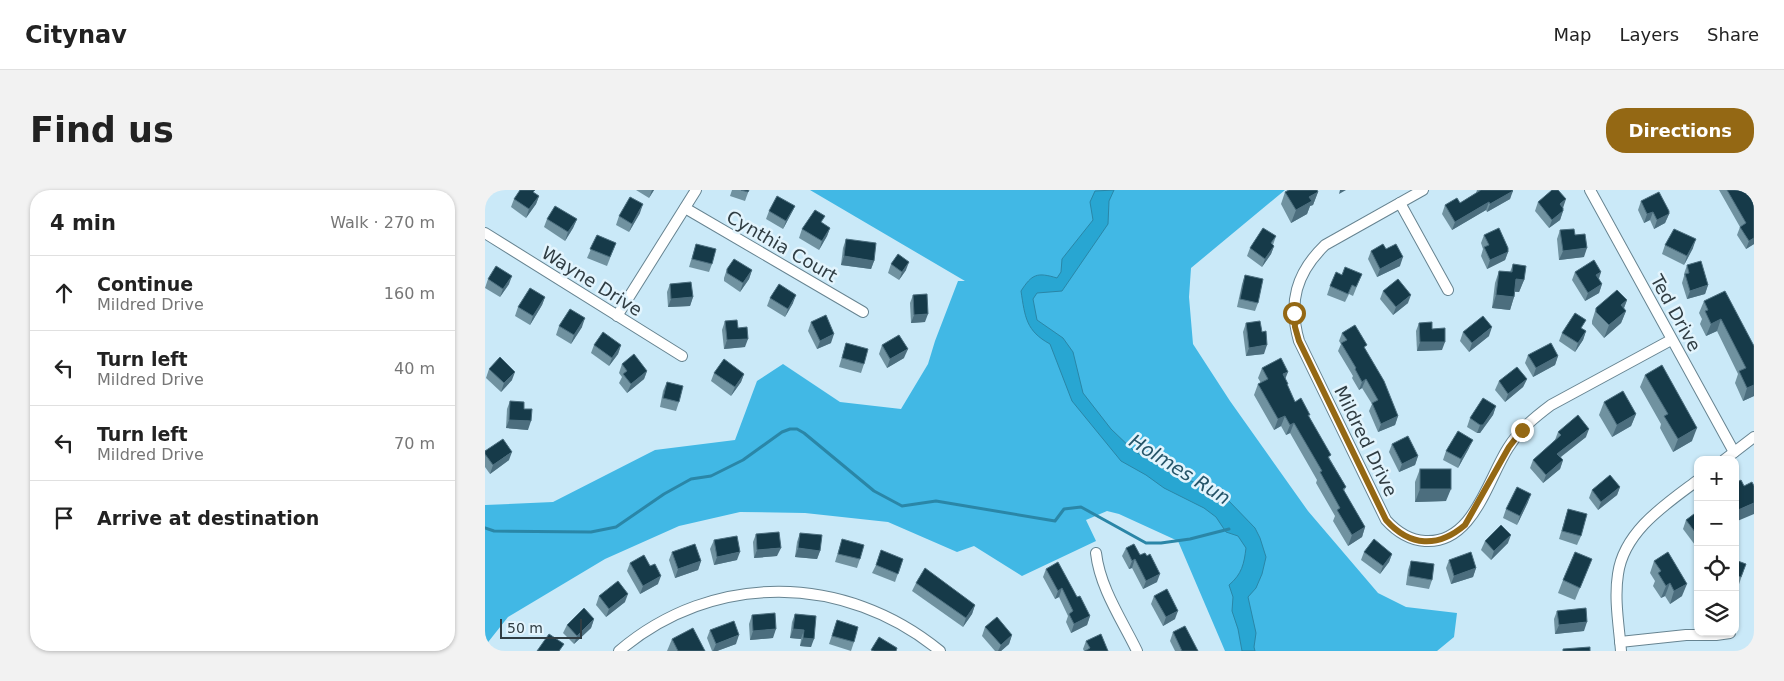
<!DOCTYPE html>
<meta charset="utf-8">
<style>
:root{--surface:#fff;--page:#f2f2f2;--text:#222;--muted:#767676;--line:#e0e0e0;--accent:#946814}
body{margin:0;font-family:"DejaVu Sans",sans-serif;background:var(--page);color:var(--text)}
.controls{position:absolute;right:15px;bottom:15px;display:grid;overflow:hidden;border-radius:10px;box-shadow:0 1px 4px #0004}
.controls button{width:45px;height:45px;display:grid;place-items:center;padding:0;border:0;border-bottom:1px solid var(--line);background:var(--surface);color:var(--text);font:25px sans-serif}
.scale{position:absolute;left:15px;bottom:12px;width:82px;box-sizing:border-box;padding-left:5px;border:2px solid #303d43;border-top:0;font-size:14px;line-height:18px;white-space:nowrap;color:#303d43;-webkit-text-stroke:4px #e2f4fd;paint-order:stroke}
.stop{position:absolute;width:15px;height:15px;margin:-11px;border:4px solid #946814;border-radius:50%;background:#fff}
.stop.end{background:#946814;border-color:#fff;box-shadow:0 1px 5px #0008}
.list{margin:0;padding:0;list-style:none}
h2{display:flex;justify-content:space-between;align-items:center;height:65px;margin:0;padding:0 20px;font-size:21px}
h2 small{font-size:16px;font-weight:400;color:var(--muted)}
.list li{display:grid;grid-template-columns:32px 1fr auto;gap:15px;align-items:center;box-sizing:border-box;height:75px;padding:0 20px;border-top:1px solid var(--line)}
.list b{display:block;font-size:19px;white-space:nowrap}
.list p{margin:0;font-size:16px;white-space:nowrap;color:var(--muted)}
.list em{font-size:16px;font-style:normal;color:var(--muted)}
.icon{flex:none;width:28px;height:28px;fill:none;stroke:currentColor;stroke-width:2;stroke-linecap:round;stroke-linejoin:round}
.map{position:relative;flex:none;width:1269px;height:461px;overflow:hidden;border-radius:20px}
header{display:flex;align-items:center;gap:30px;box-sizing:border-box;height:70px;padding:0 25px;background:var(--surface);border-bottom:1px solid var(--line)}
header strong{font-size:24px}
nav{display:flex;gap:28px;margin-inline-start:auto;font-size:18px}
.intro{display:flex;align-items:center;justify-content:space-between;box-sizing:border-box;height:120px;padding:0 30px}
h1{margin:0;font-size:35px}
.button{padding:12px 22px;border-radius:20px;background:var(--accent);color:#fff;font-size:18px;font-weight:700}
main{display:flex;gap:30px;padding:0 30px}
aside{flex:1;background:var(--surface);border-radius:20px;box-shadow:0 1px 4px #0004}
.map>svg:first-child{display:block}
</style>
<header>
<strong>Citynav</strong>
<nav><a>Map</a><a>Layers</a><a>Share</a></nav>
</header>
<div class="intro"><h1>Find us</h1><a class="button">Directions</a></div>
<main>
<aside>
<h2>4 min<small>Walk · 270 m</small></h2>
<ul class="list">
<li><svg class="icon" aria-label="ahead" viewBox="0 0 24 24"><path d="M12 20V5M6 11l6-6 6 6"/></svg><div><b>Continue</b><p>Mildred Drive</p></div><em>160 m</em></li>
<li><svg class="icon" aria-label="left" viewBox="0 0 24 24"><path d="M17 20v-9H6M10 6l-5 5 5 5"/></svg><div><b>Turn left</b><p>Mildred Drive</p></div><em>40 m</em></li>
<li><svg class="icon" aria-label="left" viewBox="0 0 24 24"><path d="M17 20v-9H6M10 6l-5 5 5 5"/></svg><div><b>Turn left</b><p>Mildred Drive</p></div><em>70 m</em></li>
<li><svg class="icon" aria-label="arrive" viewBox="0 0 24 24"><path d="M6 21V4h12l-3 4 3 4H6"/></svg><div><b>Arrive at destination</b></div></li>
</ul>
</aside>
<div class="map">
<svg width="1269" height="461" viewBox="0 0 1269 461">
<rect width="100%" height="100%" fill="#cae9f8"/>
<polygon fill="#41b8e5" points="325,0 800,0 706,78 704,107 708,154 745,211 823,321 893,403 921,417 972,423 969,447 952,461 740,461 693,351 634,324 622,321 601,330 611,351 537,386 489,356 472,362 403,332 320,323 255,322 194,336 120,369 23,427 0,456 0,315 68,312 170,260 250,250 272,191 298,174 355,212 416,219 443,174 450,151 473,91 480,91"/>
<path fill="#28a6d2" stroke="#2a86a7" d="M629 0 624 11 623 34 577 101 552 103 548 109 552 130 578 148 588 162 598 203 626 239 649 261 683 281 722 298 743 310 770 338 775 348 781 367 777 384 771 398 763 407 771 443 769 457 770 461H757L753 439 747 421 748 407 744 395C757 384 759 374 761 358L753 346 741 342 731 327 719 318 679 298 661 285 636 271 587 211 565 154C541 141 540 127 536 101 547 84 552 82 572 88L576 82 577 69 608 30 605 12 610 1Z"/>
<g fill="none" stroke-linecap="round" stroke-linejoin="round">
<polyline stroke="#2a86a7" stroke-width="3" points="0,338 9,341 106,342 131,337 179,304 206,289 226,286 258,270 297,242 305,239 312,239 319,243 389,301 417,316 451,311 570,331 579,319 596,317 661,353 676,353 705,349 744,339"/>
<g stroke="#678491" stroke-width="12">
<g id="street">
<path d="M938 0 840 55C811 83 803 113 814 151L901 330C911 341 924 350 940 351 988 354 1002 291 1023 258 1034 240 1050 227 1066 215L1186 150"/>
<polyline points="1105,0 1249,262"/>
<polyline points="915,13 963,100"/>
<polyline points="200,18 378,122"/>
<polyline points="0,43 197,166"/>
<polyline points="132,126 211,0"/>
<polyline points="1239,270 1269,247"/>
<path d="M611 363C615 398 637 430 652 461"/>
<polyline points="1135,452 1201,445 1231,445 1245,443"/>
<path d="M134 461C228 381 360 383 455 461"/>
<path d="M1136 461C1134 436 1129 409 1133 384 1139 341 1181 314 1213 290"/>
</g>
</g>
<use href="#street" stroke="#fff" stroke-width="10"/>
</g>
<g fill="#7092a0">
<polygon points="151,0 169,0 164,8"/>
<polygon points="247,0 264,0 260,11 245,6"/>
<polygon points="992,0 1027,0 1025,9 1002,22 1001,20 967,40 957,24 960,15 975,13 991,3"/>
<polygon points="1234,0 1263,0 1268,12 1269,54 1261,59 1252,45 1255,37"/>
<polygon points="800,2 833,2 828,15 825,16 822,24 806,33 796,14"/>
<polygon points="50,4 54,6 51,14 41,28 26,17 29,9"/>
<polygon points="1156,11 1184,24 1180,33 1169,39 1165,30 1159,33 1153,20"/>
<polygon points="1053,12 1078,17 1078,21 1075,30 1064,38 1050,21"/>
<polygon points="310,16 306,24 298,39 281,29 284,21"/>
<polygon points="155,23 144,42 131,35 134,26"/>
<polygon points="62,29 92,29 88,38 80,51 59,37"/>
<polygon points="337,33 345,38 342,46 334,60 314,48 317,39"/>
<polygon points="1075,40 1090,45 1099,67 1074,70 1072,49"/>
<polygon points="112,45 131,53 122,76 102,68"/>
<polygon points="999,45 1023,62 1020,70 1002,79 996,66 998,59 996,53"/>
<polygon points="791,46 788,55 789,56 786,64 777,77 762,66 765,58"/>
<polygon points="361,49 389,71 386,79 356,75 358,58"/>
<polygon points="211,54 227,74 224,82 204,77"/>
<polygon points="1180,55 1208,58 1199,75 1177,64"/>
<polygon points="901,59 915,76 892,87 883,69 886,61"/>
<polygon points="406,74 421,80 414,90 403,83"/>
<polygon points="1028,74 1039,90 1034,102 1030,102 1029,107 1025,120 1007,118 1010,93 1014,81 1025,82"/>
<polygon points="1202,75 1223,95 1220,104 1202,109 1197,93 1199,86 1199,84"/>
<polygon points="242,79 267,80 264,89 255,102 239,91 239,88"/>
<polygon points="1090,82 1116,82 1114,89 1117,94 1114,103 1100,111 1087,90"/>
<polygon points="877,84 868,106 864,104 860,112 842,105 845,96 857,85"/>
<polygon points="760,85 773,113 770,121 752,117 757,94"/>
<polygon points="3,89 24,94 15,107 0,98"/>
<polygon points="185,94 208,107 205,116 183,117 182,102"/>
<polygon points="898,101 923,113 908,125 895,109"/>
<polygon points="428,105 440,132 426,133 425,113"/>
<polygon points="60,107 57,115 45,135 30,126 33,117"/>
<polygon points="285,108 308,113 300,127 282,116"/>
<polygon points="1142,110 1139,118 1141,121 1136,133 1119,148 1107,134 1107,131 1111,118"/>
<polygon points="1219,111 1269,156 1269,206 1258,211 1250,193 1253,184 1232,141 1221,146 1215,134 1217,129 1214,123"/>
<polygon points="240,131 253,138 260,157 239,159 237,140"/>
<polygon points="326,132 346,153 332,159 323,141"/>
<polygon points="761,133 779,164 761,166 758,142"/>
<polygon points="934,133 947,139 957,160 932,161 931,141"/>
<polygon points="74,136 97,137 86,154 71,145"/>
<polygon points="1098,139 1101,141 1098,150 1090,162 1074,151 1077,143"/>
<polygon points="978,142 1004,146 984,162 975,151"/>
<polygon points="857,143 880,159 913,226 910,235 893,242 884,221 887,214 877,198 874,200 867,188 868,186 853,161 856,154 854,151"/>
<polygon points="361,153 379,174 376,183 354,177"/>
<polygon points="109,155 136,155 133,164 124,176 106,163"/>
<polygon points="397,155 419,168 402,178 394,164"/>
<polygon points="1043,165 1073,166 1070,175 1048,187 1040,173"/>
<polygon points="137,174 162,181 159,189 142,203 134,193 137,187 134,183"/>
<polygon points="777,178 800,188 802,196 810,212 824,226 845,269 861,297 859,301 880,337 877,347 863,356 848,331 850,326 831,293 832,290 805,243 801,245 796,236 789,240 769,205 773,194 776,193 773,188"/>
<polygon points="4,179 27,190 16,202 1,188"/>
<polygon points="229,183 259,184 256,192 246,206 226,191"/>
<polygon points="1160,185 1207,251 1188,262 1175,238 1176,234 1155,197"/>
<polygon points="1042,189 1038,197 1020,212 1010,200 1014,191"/>
<polygon points="182,192 194,212 191,221 175,217 178,201"/>
<polygon points="25,211 39,219 43,240 21,238 22,219"/>
<polygon points="1119,212 1151,224 1146,236 1127,247 1114,225"/>
<polygon points="1011,216 1008,225 995,243 992,243 982,237 985,228"/>
<polygon points="1073,242 1101,247 1076,267 1078,270 1075,279 1058,293 1045,278 1048,270 1070,250"/>
<polygon points="907,254 933,266 930,275 914,282 904,262"/>
<polygon points="984,258 973,278 958,270 961,261"/>
<polygon points="0,261 24,270 5,284 0,277"/>
<polygon points="935,279 961,311 930,312 930,292"/>
<polygon points="1250,293 1259,296 1269,296 1250,332"/>
<polygon points="1135,297 1132,305 1113,320 1104,308 1107,300"/>
<polygon points="1043,312 1032,335 1018,328 1021,319"/>
<polygon points="1083,319 1096,346 1092,355 1074,349"/>
<polygon points="1213,321 1213,353 1210,355 1198,339 1201,330"/>
<polygon points="315,343 335,361 332,369 310,367 312,352"/>
<polygon points="271,344 292,366 269,368 268,352"/>
<polygon points="357,349 375,369 372,378 350,372"/>
<polygon points="229,350 252,370 229,375 225,359"/>
<polygon points="1000,351 1023,353 1006,370 996,360"/>
<polygon points="641,358 655,365 662,366 672,392 658,399 647,378 644,379 637,366"/>
<polygon points="187,362 216,371 213,380 190,388 184,370"/>
<polygon points="879,362 907,364 904,372 895,384 876,370"/>
<polygon points="418,369 410,392 387,383 391,375"/>
<polygon points="1107,369 1090,410 1073,403 1078,390"/>
<polygon points="964,370 991,378 988,387 966,394 961,378"/>
<polygon points="1250,370 1261,374 1252,400 1250,399"/>
<polygon points="926,371 947,390 944,399 921,395 923,380"/>
<polygon points="1169,371 1197,406 1185,414 1180,406 1176,408 1168,396 1170,391 1165,383"/>
<polygon points="145,373 165,376 173,394 155,404 142,381"/>
<polygon points="561,379 592,407 605,426 602,435 586,443 581,432 583,426 574,407 570,409 558,387"/>
<polygon points="431,393 490,415 487,424 478,437 427,401"/>
<polygon points="114,406 140,412 121,427 111,415"/>
<polygon points="669,406 690,429 678,436 666,414"/>
<polygon points="1072,421 1099,441 1070,444 1069,429"/>
<polygon points="310,424 331,426 326,457 315,456 316,449 305,448 307,432"/>
<polygon points="267,425 288,448 265,450 264,434"/>
<polygon points="109,429 106,438 89,454 78,443 82,435"/>
<polygon points="352,430 369,452 366,461 344,454"/>
<polygon points="500,437 527,445 524,454 516,461 510,461 497,446"/>
<polygon points="225,440 251,454 232,461 227,461 222,448"/>
<polygon points="688,442 713,461 690,461 685,451"/>
<polygon points="187,449 220,461 182,461"/>
<polygon points="601,451 623,461 599,461 598,459"/>
</g>
<g fill="#4c6e7e">
<polygon points="167,0 169,0 164,8"/>
<polygon points="855,0 861,0 854,4"/>
<polygon points="1028,1 1025,9 1002,22 1005,14"/>
<polygon points="833,2 828,15 825,16 822,24 806,33 811,20 824,7"/>
<polygon points="54,6 51,14 41,28 44,19"/>
<polygon points="1081,9 1078,18 1075,14"/>
<polygon points="1004,12 1001,20 967,40 970,32"/>
<polygon points="158,14 155,23 144,42 147,34"/>
<polygon points="310,16 306,24 298,39 301,31"/>
<polygon points="1078,21 1075,30 1064,38 1067,30"/>
<polygon points="1168,22 1165,30 1159,33 1162,24"/>
<polygon points="1184,24 1180,33 1169,39 1172,30"/>
<polygon points="92,29 88,38 80,51 83,42"/>
<polygon points="345,38 342,46 334,60 337,51"/>
<polygon points="1269,48 1269,54 1261,59 1264,51"/>
<polygon points="1211,49 1208,58 1199,75 1202,66"/>
<polygon points="789,56 786,64 777,77 780,69"/>
<polygon points="1102,58 1099,67 1074,70 1078,61"/>
<polygon points="1023,62 1020,70 1002,79 1005,70"/>
<polygon points="359,66 389,71 386,79 356,75"/>
<polygon points="918,67 915,76 892,87 895,79"/>
<polygon points="424,72 421,80 414,90 417,82"/>
<polygon points="267,80 264,89 255,102 258,93"/>
<polygon points="1116,82 1113,90 1111,85"/>
<polygon points="27,86 24,94 15,107 18,99"/>
<polygon points="1031,89 1039,90 1034,102 1027,101"/>
<polygon points="1117,94 1114,103 1100,111 1103,103"/>
<polygon points="1223,95 1220,104 1202,109 1205,101"/>
<polygon points="311,105 308,113 300,127 303,119"/>
<polygon points="926,105 923,113 908,125 911,117"/>
<polygon points="1011,105 1029,107 1025,120 1007,118"/>
<polygon points="60,107 57,115 45,135 48,126"/>
<polygon points="208,107 205,116 183,117 186,109"/>
<polygon points="1142,110 1137,123 1136,115"/>
<polygon points="1141,121 1136,133 1119,148 1124,135"/>
<polygon points="443,124 440,132 426,133 429,125"/>
<polygon points="100,128 97,137 86,154 89,145"/>
<polygon points="1236,129 1232,141 1221,146 1226,134"/>
<polygon points="1007,137 1004,146 984,162 987,153"/>
<polygon points="1101,141 1098,150 1090,162 1093,153"/>
<polygon points="349,144 346,153 332,159 335,151"/>
<polygon points="263,149 260,157 239,159 242,150"/>
<polygon points="935,152 960,152 957,160 932,161"/>
<polygon points="136,155 133,164 124,176 127,168"/>
<polygon points="782,155 779,164 761,166 764,158"/>
<polygon points="423,159 419,168 402,178 405,169"/>
<polygon points="1073,166 1070,175 1048,187 1051,178"/>
<polygon points="162,181 159,189 142,203 146,194"/>
<polygon points="30,182 27,190 16,202 19,193"/>
<polygon points="803,182 799,192 798,184"/>
<polygon points="259,184 256,192 246,206 250,197"/>
<polygon points="881,189 877,198 874,200 877,192"/>
<polygon points="1042,189 1038,197 1020,212 1023,204"/>
<polygon points="1269,195 1269,206 1258,211 1262,198"/>
<polygon points="1011,216 1008,225 995,243 992,243 995,235"/>
<polygon points="1151,224 1146,236 1127,247 1132,235"/>
<polygon points="800,226 796,236 789,240 793,229"/>
<polygon points="913,226 910,235 893,242 896,234"/>
<polygon points="24,230 46,231 43,240 21,238"/>
<polygon points="809,233 805,243 801,245 805,235"/>
<polygon points="1212,238 1207,251 1188,262 1193,249"/>
<polygon points="1104,239 1101,247 1069,272 1072,264"/>
<polygon points="988,250 984,258 973,278 976,269"/>
<polygon points="27,262 24,270 5,284 8,275"/>
<polygon points="933,266 930,275 914,282 917,274"/>
<polygon points="1078,270 1075,279 1058,293 1061,285"/>
<polygon points="1135,297 1132,305 1113,320 1116,312"/>
<polygon points="935,299 966,299 961,311 930,312"/>
<polygon points="1046,304 1043,312 1032,335 1035,326"/>
<polygon points="1269,313 1269,324 1250,332 1250,328 1253,320"/>
<polygon points="880,337 877,347 863,356 867,345"/>
<polygon points="1026,345 1023,353 1006,370 1009,361"/>
<polygon points="1213,347 1213,353 1210,355"/>
<polygon points="296,358 292,366 269,368 272,360"/>
<polygon points="313,358 335,361 332,369 310,367"/>
<polygon points="255,362 252,370 229,375 232,367"/>
<polygon points="907,364 904,372 895,384 898,376"/>
<polygon points="650,369 647,378 644,379 647,371"/>
<polygon points="216,371 213,380 190,388 193,379"/>
<polygon points="991,378 988,387 966,394 969,386"/>
<polygon points="675,384 672,392 658,399 661,391"/>
<polygon points="176,386 173,394 155,404 158,396"/>
<polygon points="1185,393 1180,406 1176,408 1181,396"/>
<polygon points="1202,394 1197,406 1185,414 1189,401"/>
<polygon points="577,398 574,407 570,409 573,401"/>
<polygon points="143,404 140,412 121,427 124,419"/>
<polygon points="490,415 487,424 478,437 481,428"/>
<polygon points="693,421 690,429 678,436 681,427"/>
<polygon points="605,426 602,435 586,443 589,434"/>
<polygon points="109,429 106,438 89,454 92,446"/>
<polygon points="1102,432 1099,441 1070,444 1074,435"/>
<polygon points="291,439 288,448 265,450 268,441"/>
<polygon points="308,439 319,440 316,449 305,448"/>
<polygon points="254,445 251,454 232,461 228,461 231,454"/>
<polygon points="527,445 524,454 516,461 513,461 516,455"/>
<polygon points="318,448 329,449 326,457 315,456"/>
</g>
<g fill="#163a49" stroke="#4c6e7e">
<polygon points="35,0 50,0 48,2 54,6 44,19 29,9"/>
<polygon points="256,0 264,0 263,2"/>
<polygon points="804,0 832,0 833,2 824,7 827,11 811,20 800,2"/>
<polygon points="996,0 1027,0 1028,1 1005,14 1004,12 970,32 960,15 972,8 975,13"/>
<polygon points="1067,0 1073,0 1081,9 1075,14 1078,18 1078,21 1067,30 1053,12"/>
<polygon points="1242,0 1263,0 1269,9 1267,11 1269,14 1269,48 1264,51 1255,37 1261,33"/>
<polygon points="1174,2 1184,21 1184,24 1172,30 1168,22 1162,24 1156,11"/>
<polygon points="292,6 310,16 301,31 284,21"/>
<polygon points="145,7 158,14 147,34 134,26"/>
<polygon points="70,16 92,29 83,42 62,29"/>
<polygon points="330,20 340,26 336,32 345,38 337,51 317,39"/>
<polygon points="778,38 791,46 786,53 789,56 780,69 765,58"/>
<polygon points="1014,38 1023,58 1023,62 1005,70 999,57 1004,55 999,45"/>
<polygon points="1089,39 1090,45 1100,44 1102,58 1078,61 1075,40"/>
<polygon points="1189,39 1211,49 1202,66 1180,55"/>
<polygon points="112,45 131,53 125,67 105,59"/>
<polygon points="361,49 391,53 389,71 359,66"/>
<polygon points="211,54 231,59 227,74 207,69"/>
<polygon points="898,54 901,59 911,54 918,67 895,79 886,61"/>
<polygon points="413,64 424,72 417,82 406,74"/>
<polygon points="249,69 267,80 258,93 242,83 242,79"/>
<polygon points="1109,70 1116,82 1111,85 1117,94 1103,103 1090,82"/>
<polygon points="1216,71 1223,95 1205,101 1200,84 1204,83 1202,75"/>
<polygon points="1028,74 1041,76 1039,90 1031,89 1029,107 1011,105 1014,81 1027,82"/>
<polygon points="11,76 27,86 18,99 3,89"/>
<polygon points="860,77 877,84 871,97 867,95 863,104 845,96 851,82 857,85"/>
<polygon points="760,85 778,89 773,113 755,109"/>
<polygon points="913,89 926,105 911,117 898,101"/>
<polygon points="206,92 208,107 186,109 185,94"/>
<polygon points="294,94 311,105 303,119 285,108"/>
<polygon points="45,98 60,107 48,126 33,117"/>
<polygon points="1132,100 1142,110 1136,115 1141,121 1124,135 1111,122 1111,118"/>
<polygon points="1240,101 1269,156 1269,195 1262,198 1254,181 1261,178 1236,129 1226,134 1220,121 1223,120 1219,111"/>
<polygon points="442,104 443,124 429,125 428,105"/>
<polygon points="85,119 100,128 89,145 74,136"/>
<polygon points="1090,123 1101,130 1096,138 1101,141 1093,153 1077,143"/>
<polygon points="341,125 349,144 335,151 326,132"/>
<polygon points="998,126 1007,137 987,153 978,142"/>
<polygon points="252,130 253,138 262,137 263,149 242,150 240,131"/>
<polygon points="775,131 777,142 781,141 782,155 764,158 761,133"/>
<polygon points="947,132 947,139 960,138 960,152 935,152 934,133"/>
<polygon points="870,135 882,155 879,157 899,191 913,226 896,234 887,213 893,210 881,189 877,192 870,179 871,178 856,153 862,150 857,143"/>
<polygon points="118,142 136,155 127,168 109,155"/>
<polygon points="414,145 423,159 405,169 397,155"/>
<polygon points="361,153 383,159 379,174 357,168"/>
<polygon points="1066,153 1073,166 1051,178 1043,165"/>
<polygon points="149,164 162,181 146,194 138,184 142,181 137,174"/>
<polygon points="15,167 30,182 19,193 4,179"/>
<polygon points="796,168 803,182 798,184 803,194 802,194 810,212 816,208 825,225 823,225 846,265 843,267 861,297 858,299 880,337 867,345 852,320 855,318 835,282 837,281 809,233 805,235 800,226 793,229 773,194 783,189 777,178"/>
<polygon points="239,169 259,184 250,197 229,183"/>
<polygon points="1177,175 1212,238 1193,249 1179,226 1183,224 1160,185"/>
<polygon points="1032,177 1042,189 1023,204 1014,191"/>
<polygon points="182,192 198,196 194,212 178,208"/>
<polygon points="1138,201 1151,224 1132,235 1119,212"/>
<polygon points="998,208 1011,216 998,235 995,235 985,228"/>
<polygon points="25,211 39,212 39,219 47,219 46,231 24,230"/>
<polygon points="1093,225 1104,239 1072,264 1078,270 1061,285 1048,270 1076,245 1073,242"/>
<polygon points="973,241 988,250 976,269 961,261"/>
<polygon points="923,246 933,266 917,274 907,254"/>
<polygon points="18,249 27,262 8,275 0,264 0,261"/>
<rect x="935" y="279" width="31" height="20"/>
<polygon points="1125,285 1135,297 1116,312 1107,300"/>
<polygon points="1256,290 1259,296 1267,292 1269,296 1269,313 1253,320 1250,313 1250,293"/>
<polygon points="1032,297 1046,304 1035,326 1021,319"/>
<polygon points="1083,319 1102,324 1096,346 1077,341"/>
<polygon points="1213,321 1213,346 1201,330"/>
<polygon points="1016,335 1026,345 1009,361 1000,351"/>
<polygon points="294,342 296,358 272,360 271,344"/>
<polygon points="315,343 337,345 335,361 313,358"/>
<polygon points="252,346 255,362 232,367 229,350"/>
<polygon points="357,349 379,355 375,369 353,364"/>
<polygon points="889,349 907,364 898,376 879,362"/>
<polygon points="210,354 216,371 193,379 187,362"/>
<polygon points="649,354 655,365 660,363 662,366 665,364 675,384 661,391 650,369 647,371 641,358"/>
<polygon points="396,360 418,369 413,384 391,375"/>
<polygon points="986,362 991,378 969,386 964,370"/>
<polygon points="1090,362 1107,369 1095,398 1078,390"/>
<polygon points="1183,362 1202,394 1189,401 1185,393 1181,396 1173,383 1176,381 1169,371"/>
<polygon points="159,365 165,376 170,374 176,386 158,396 145,373"/>
<polygon points="1250,370 1261,374 1256,387 1250,385"/>
<polygon points="926,371 949,374 947,390 924,386"/>
<polygon points="573,372 592,407 595,406 605,426 589,434 584,424 588,421 577,398 573,401 561,379"/>
<polygon points="440,378 490,415 481,428 431,393"/>
<polygon points="133,391 143,404 124,419 114,406"/>
<polygon points="682,399 693,421 681,427 669,406"/>
<polygon points="99,418 109,429 92,446 82,435"/>
<polygon points="1101,418 1102,432 1074,435 1072,421"/>
<polygon points="290,423 291,439 268,441 267,425"/>
<polygon points="310,424 331,426 329,449 318,448 319,440 308,439"/>
<polygon points="512,427 527,445 516,455 500,437"/>
<polygon points="352,430 373,437 369,452 347,446"/>
<polygon points="249,431 254,445 231,454 225,440"/>
<polygon points="700,436 713,461 697,461 688,442"/>
<polygon points="208,438 220,461 193,461 187,449"/>
<polygon points="64,444 79,454 74,461 52,461"/>
<polygon points="616,444 623,461 600,461 605,458 601,451"/>
<polygon points="394,447 412,458 411,461 389,461 386,460"/>
<polygon points="1105,457 1105,461 1078,461 1078,459"/>
</g>
<g fill="none" stroke-linecap="round" stroke-linejoin="round">
<path stroke="#946814" stroke-width="6" d="M809 123 810 137 814 151 901 330C925 357 953 358 980 335L1024 257 1037 240"/>
</g>
<g text-anchor="middle" dominant-baseline="central" stroke-width="5" stroke-linejoin="round" paint-order="stroke">
<g font-size="18" fill="#303d43" stroke="#e2f4fd">
<text transform="translate(297 56) rotate(30)">Cynthia Court</text>
<text transform="translate(107 91) rotate(32)">Wayne Drive</text>
<text transform="translate(1191 123) rotate(61)">Ted Drive</text>
<text transform="translate(881 251) rotate(64)">Mildred Drive</text>
</g>
<g font-size="19" font-style="italic" fill="#255468" stroke="#e2f4fd">
<text transform="translate(695 279) rotate(32)">Holmes Run</text>
</g>
</g>
</svg>
<div class="controls">
<button>+</button>
<button>−</button>
<button><svg class="icon" aria-label="locate" viewBox="0 0 24 24"><circle cx="12" cy="12" r="6"/><path d="M12 2v4M12 18v4M2 12h4M18 12h4"/></svg></button>
<button><svg class="icon" aria-label="layers" viewBox="0 0 24 24"><path d="M12 4l9 5-9 5-9-5zM3 14l9 5 9-5"/></svg></button>
</div>
<div class="scale">50 m</div>
<div class="stop" style="left:809px;top:123px"></div>
<div class="stop end" style="left:1037px;top:240px"></div>
</div>
</main>
